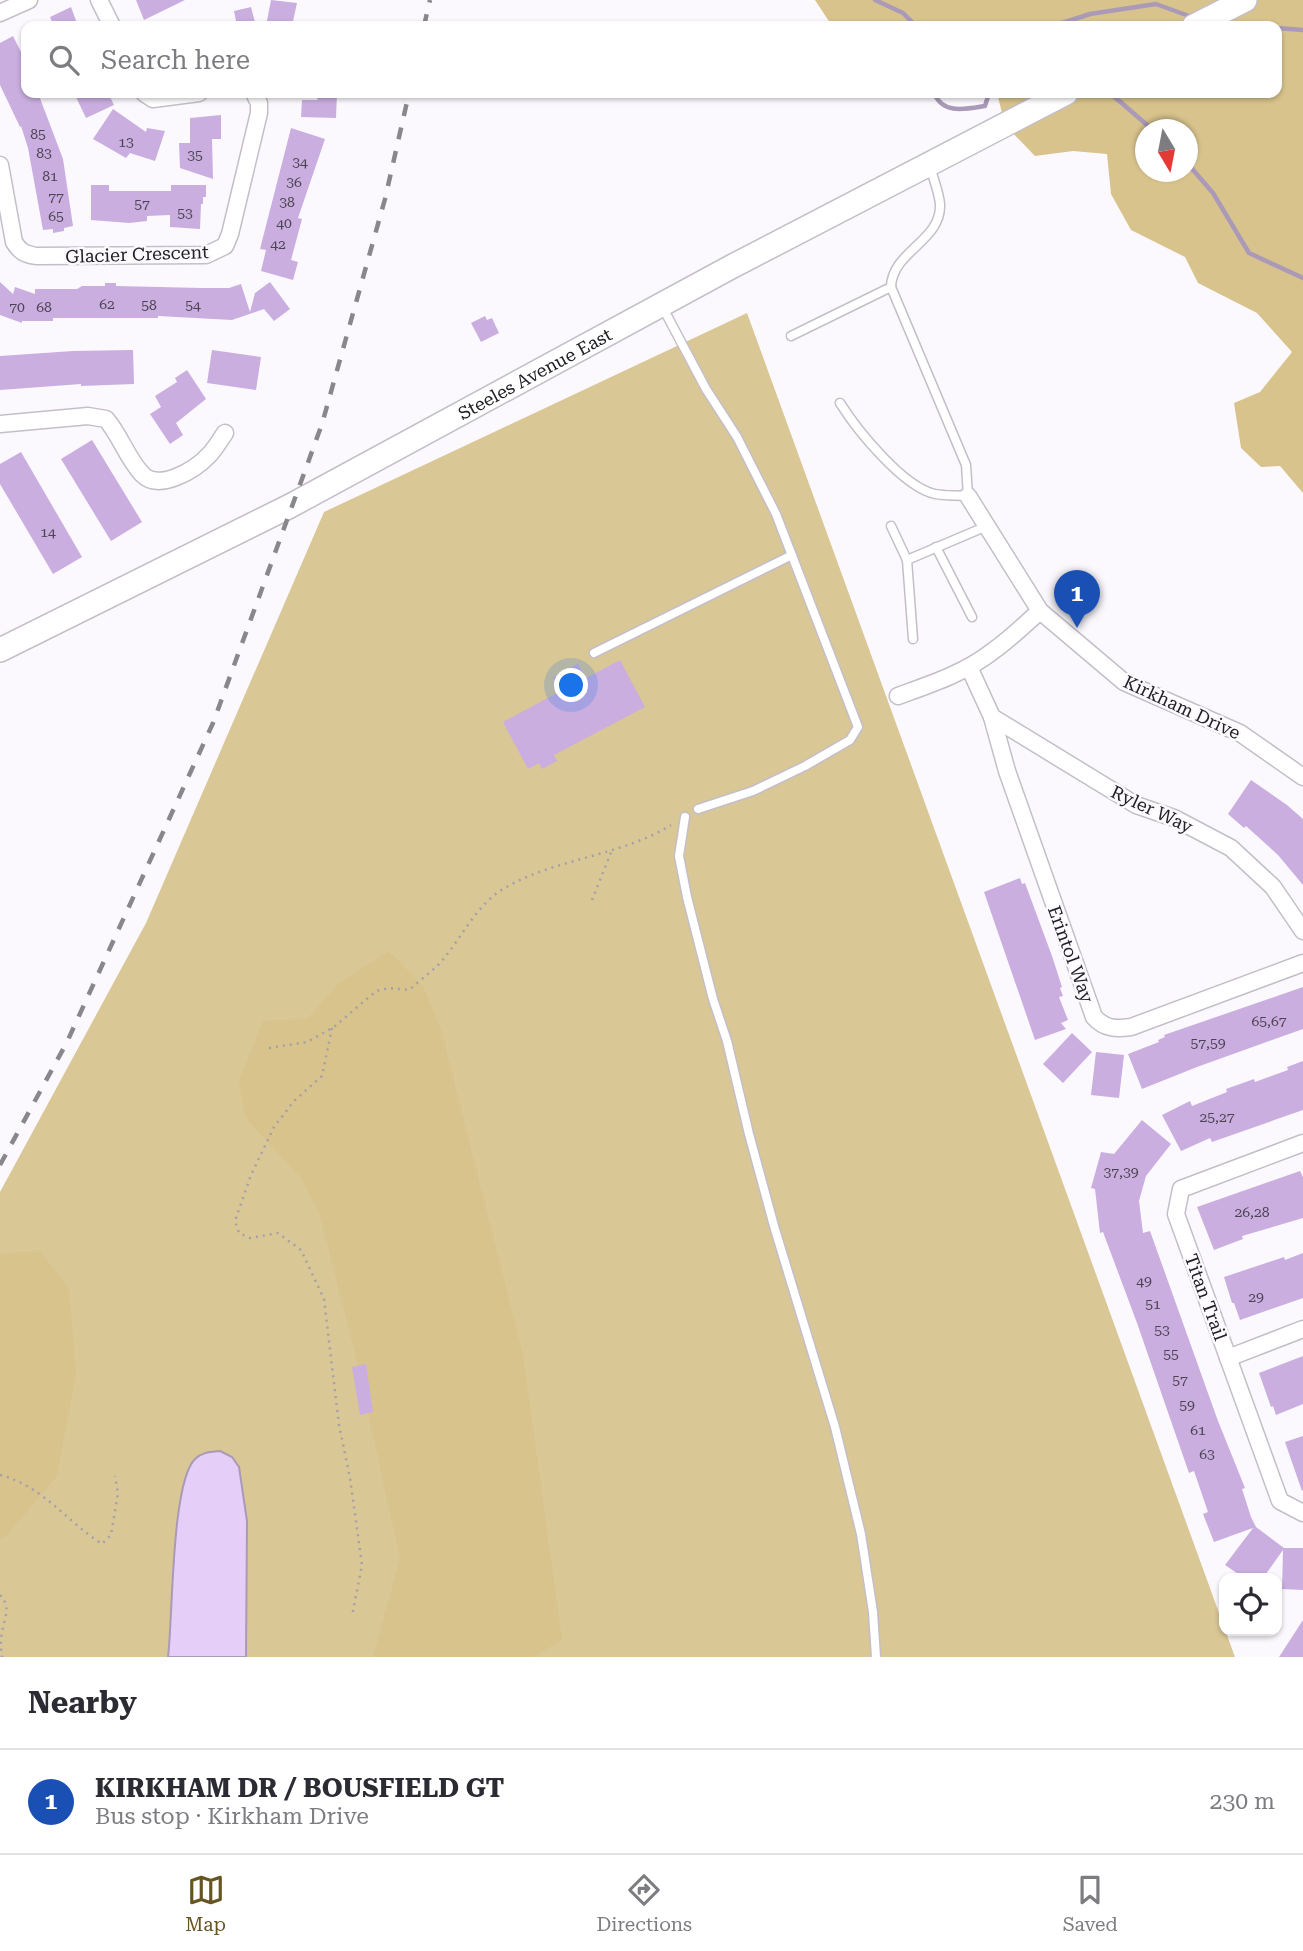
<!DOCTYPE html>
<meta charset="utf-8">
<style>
:root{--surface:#fff;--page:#f7f7f7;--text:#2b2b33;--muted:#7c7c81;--line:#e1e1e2;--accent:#665421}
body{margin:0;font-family:"Roboto Serif",serif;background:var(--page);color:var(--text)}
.controls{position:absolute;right:21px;bottom:21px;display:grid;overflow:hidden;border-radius:14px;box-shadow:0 2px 5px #0004}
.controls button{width:63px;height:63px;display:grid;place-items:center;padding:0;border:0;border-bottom:2px solid var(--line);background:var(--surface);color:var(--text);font:35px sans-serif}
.compass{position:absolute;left:1135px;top:119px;width:63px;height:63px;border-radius:50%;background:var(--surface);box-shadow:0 2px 5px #0004;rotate:170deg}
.you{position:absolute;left:572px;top:686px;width:24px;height:24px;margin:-18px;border:5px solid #fff;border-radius:50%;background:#1a73e8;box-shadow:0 0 0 10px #1a73e833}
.badge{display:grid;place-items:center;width:46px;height:46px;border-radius:50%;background:var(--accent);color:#fff;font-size:23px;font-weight:700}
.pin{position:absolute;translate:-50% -58px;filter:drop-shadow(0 2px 4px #0008)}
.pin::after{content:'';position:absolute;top:37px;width:24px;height:21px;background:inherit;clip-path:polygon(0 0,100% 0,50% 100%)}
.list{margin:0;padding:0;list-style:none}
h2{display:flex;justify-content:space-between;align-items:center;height:91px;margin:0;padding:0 28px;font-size:30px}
h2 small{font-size:23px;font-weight:400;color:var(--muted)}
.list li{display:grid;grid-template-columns:46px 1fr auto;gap:21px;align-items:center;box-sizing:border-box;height:105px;padding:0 28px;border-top:2px solid var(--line)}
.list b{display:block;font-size:26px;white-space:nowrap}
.list p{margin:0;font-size:23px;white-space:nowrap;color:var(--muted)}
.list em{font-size:23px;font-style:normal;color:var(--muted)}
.icon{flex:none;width:38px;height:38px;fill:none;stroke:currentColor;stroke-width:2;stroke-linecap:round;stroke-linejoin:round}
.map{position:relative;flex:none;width:1303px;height:1657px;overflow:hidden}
.search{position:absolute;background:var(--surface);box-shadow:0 2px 5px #0004;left:21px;right:21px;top:21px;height:77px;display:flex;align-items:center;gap:18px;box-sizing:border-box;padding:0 24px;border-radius:14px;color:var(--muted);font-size:26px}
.sheet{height:196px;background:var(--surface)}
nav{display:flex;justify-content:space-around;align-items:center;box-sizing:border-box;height:98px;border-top:2px solid var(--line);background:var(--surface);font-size:19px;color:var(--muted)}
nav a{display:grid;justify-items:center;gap:4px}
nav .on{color:var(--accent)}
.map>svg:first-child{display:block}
</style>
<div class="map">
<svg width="1303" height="1657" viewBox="0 0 1303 1657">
<rect width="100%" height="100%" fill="#fcf9fe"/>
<polygon fill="#dac796" points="747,313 1235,1657 0,1657 0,1192 146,923 324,512"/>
<g fill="#d8c38c" fill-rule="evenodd">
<path d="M815 0H1303V493L1280 466 1261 467 1241 448 1234 403 1260 392 1292 352 1257 313 1198 283 1185 257 1131 230 1111 194 1107 154 1073 151 1035 156 1005 125 997 93H1277V26H832ZM1146 130H1188V172H1146Z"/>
<polygon points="389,951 423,986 441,1030 523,1355 562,1640 533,1657 373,1657 400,1558 354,1349 319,1212 300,1177 245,1117 239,1081 263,1021 308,1018 338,984"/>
<polygon points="40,1251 69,1289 76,1373 57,1476 6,1536 0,1538 0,1254"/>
</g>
<path fill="#e5cff8" stroke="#aa9ab8" stroke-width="2" d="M220 1451 232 1457 239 1467 247 1521 246 1657H168C173 1618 171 1483 195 1459 202 1452 211 1452 220 1451Z"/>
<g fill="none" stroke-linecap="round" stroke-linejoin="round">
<g stroke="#aa9ab8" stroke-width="4.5">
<polyline points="875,0 903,13 916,26"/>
<polyline points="1218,23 1259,26"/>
<polyline points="1053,26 1090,14 1156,4 1189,16"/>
<polyline points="1277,28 1303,30"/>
<path d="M934 93C943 115 966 109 985 106L989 93"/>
<polyline points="1110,93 1153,130"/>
<polyline points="1188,164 1213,193 1249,253 1303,278"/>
</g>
</g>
<g fill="#caaee0">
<polygon points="136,0 185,0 144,20"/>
<polygon points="271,0 297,3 292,26 266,26"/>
<polygon points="71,7 78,26 54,26 50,17"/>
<polygon points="251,7 256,26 237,26 234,11"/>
<polygon points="13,36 26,62 26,93 38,93 63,159 73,226 64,228 64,231 53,233 53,229 43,230 28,148 21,126 20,127 0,85 0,43"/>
<polygon points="74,93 108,93 114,105 86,118"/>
<polygon points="314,93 337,93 336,118 301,117 302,100 318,100"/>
<polygon points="113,109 146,132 147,128 165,131 155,161 130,153 126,158 93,139"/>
<polygon points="221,115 221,139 212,139 213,179 180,168 179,143 190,143 190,118"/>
<polygon points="291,128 325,139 298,218 302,219 291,260 298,262 293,280 261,271 266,250 260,249"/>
<polygon points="91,185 109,185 109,191 171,191 171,185 206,185 206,197 203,197 203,204 201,204 200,229 170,227 170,215 147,216 147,221 129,223 91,220"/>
<polygon points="0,282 13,294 15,287 35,294 35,289 77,289 82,286 105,286 105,283 116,283 116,286 202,288 229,288 241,284 250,312 255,293 270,282 290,309 274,321 264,309 232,320 158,316 158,318 53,318 53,321 22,321 22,323 0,315"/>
<polygon points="485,316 487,320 492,318 499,333 481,342 471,323"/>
<polygon points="133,350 134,384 81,386 81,384 0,390 0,356 73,351"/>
<polygon points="212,350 261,357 256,390 207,383"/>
<polygon points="187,370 206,399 176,423 183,435 170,444 150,414 161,407 155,396 177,382 175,378"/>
<polygon points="92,440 142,522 111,541 61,459"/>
<polygon points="21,452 82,557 53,574 0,484 0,464"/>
<polygon points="620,660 645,707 554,755 557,761 542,769 539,763 528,769 503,722 561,691 553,677 578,664 586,678"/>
<polygon points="1251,780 1287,805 1303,819 1303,885 1278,855 1246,826 1244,828 1228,814"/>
<polygon points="1020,878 1022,884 1025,883 1052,956 1062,987 1060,988 1063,996 1059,997 1068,1020 1061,1023 1066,1029 1035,1040 984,892"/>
<polygon points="1303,987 1303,1029 1197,1067 1142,1089 1128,1054 1159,1042 1158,1040 1165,1037 1164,1035"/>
<polygon points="1072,1033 1092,1052 1063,1083 1043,1064"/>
<polygon points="1096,1052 1124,1055 1119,1098 1091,1095"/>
<polygon points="1303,1061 1303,1110 1212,1142 1210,1138 1181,1151 1162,1115 1190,1101 1192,1106 1227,1092 1226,1089 1254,1079 1255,1082 1288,1070 1287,1067"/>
<polygon points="1142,1120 1171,1144 1146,1176 1139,1201 1143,1233 1150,1231 1218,1421 1245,1488 1242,1489 1251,1517 1256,1527 1284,1548 1303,1548 1303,1590 1282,1589 1283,1550 1263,1578 1244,1578 1225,1565 1253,1528 1214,1542 1203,1514 1208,1512 1194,1471 1189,1473 1137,1323 1103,1232 1100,1233 1095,1189 1091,1188 1101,1152 1114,1154"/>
<polygon points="1300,1171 1303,1177 1303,1218 1242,1236 1243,1239 1214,1250 1197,1207"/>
<polygon points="1303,1253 1303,1298 1240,1320 1234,1303 1232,1303 1224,1277 1284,1257 1285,1260"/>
<polygon points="1303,1356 1303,1404 1276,1415 1273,1406 1271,1407 1259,1373"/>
<polygon points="366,1364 373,1412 360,1415 352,1367"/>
<polygon points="1303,1436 1303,1490 1302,1491 1285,1442"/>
<polygon points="1303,1620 1303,1657 1279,1657"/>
</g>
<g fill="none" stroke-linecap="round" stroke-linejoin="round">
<g stroke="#c4bec9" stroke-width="11">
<g id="service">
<polyline points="663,308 706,389 737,437 776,514 858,727 850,740 805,766 753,791 698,809"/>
<polyline points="791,336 891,287"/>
<path d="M840 403C857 430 903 487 935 494 945 496 957 495 968 496L966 465 891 287C892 251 942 241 940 204 939 192 933 178 930 166"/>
<polyline points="891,526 907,560"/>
<polyline points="936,547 972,617"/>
<polyline points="913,639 907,560 987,526"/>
<polyline points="594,653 792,555"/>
<polyline points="685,817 679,856 687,897 713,999 727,1041 749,1134 774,1226 835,1427 861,1534 873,1612 876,1657"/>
</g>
</g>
<g stroke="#c4bec9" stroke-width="19">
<g id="minor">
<polyline points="99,0 112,26"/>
<polyline points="0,13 29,0"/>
<polyline points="144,93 153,99 199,93"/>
<path d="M0 165 14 242C20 252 25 254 36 256L206 255 225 246 230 234 259 113V103L254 93"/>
<path d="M0 424 88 416 106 419C120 435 127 458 142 474 159 492 195 470 209 455 215 449 220 440 225 433"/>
<polyline points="968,496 1040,611 1124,682 1240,733 1303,777"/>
<polyline points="969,667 992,717 1136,805 1174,818 1231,848 1273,887 1303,931"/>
<path d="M898 696C931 684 965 673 993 651 1010 639 1024 625 1040 611"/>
<path d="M992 717 1007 771 1094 1017C1105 1029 1116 1029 1131 1027L1303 963"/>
<polyline points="1303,1143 1181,1189 1176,1214 1280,1501 1303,1513"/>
<polyline points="1228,1358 1303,1329"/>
</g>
</g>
<g stroke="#c4bec9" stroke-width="26">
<g id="secondary">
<polyline points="1194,26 1245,0"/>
<path id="s1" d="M0 650 290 506 731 267 1066 93"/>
</g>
</g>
<g stroke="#a4a1a6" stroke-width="2.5" stroke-dasharray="2 5" stroke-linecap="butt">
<polyline points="592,900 612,850"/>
<polyline points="332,1028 322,1076 294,1101 274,1127 251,1175 235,1221 239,1233 250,1238 278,1233 301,1250 324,1299 339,1425 350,1478 362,1565 352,1616"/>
<path d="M269 1048 307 1042 334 1027 376 991 389 988 409 990C421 979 435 970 445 957 462 936 477 906 500 891 549 859 620 857 671 825"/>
<path d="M0 1475C43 1486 66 1521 102 1544L111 1535 118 1493 115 1476"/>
<path d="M0 1595C12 1608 4 1618 2 1633 0 1641 1 1649 2 1657"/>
</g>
<use href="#service" stroke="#fff" stroke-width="8"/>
<use href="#minor" stroke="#fff" stroke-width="16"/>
<use href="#secondary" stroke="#fff" stroke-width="23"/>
<g stroke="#89878b" stroke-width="4.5" stroke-dasharray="12 12" stroke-linecap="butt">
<polyline points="424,26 430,0"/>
<polyline points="0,1165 67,1042 213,723 322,424 385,199 409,93"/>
</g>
</g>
<g text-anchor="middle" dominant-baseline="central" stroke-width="5" stroke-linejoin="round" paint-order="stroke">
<g font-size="14" fill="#4c4453">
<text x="38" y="134">85</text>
<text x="126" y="142">13</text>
<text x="44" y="153">83</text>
<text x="195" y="155">35</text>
<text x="300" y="162">34</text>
<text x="50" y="176">81</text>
<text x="294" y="182">36</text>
<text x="56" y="197">77</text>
<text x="287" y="202">38</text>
<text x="142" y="204">57</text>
<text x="185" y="213">53</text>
<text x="56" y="216">65</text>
<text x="284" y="223">40</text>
<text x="278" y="244">42</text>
<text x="107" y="304">62</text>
<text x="149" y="305">58</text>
<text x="193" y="305">54</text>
<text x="17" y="307">70</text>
<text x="44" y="307">68</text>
<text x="48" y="532">14</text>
<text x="1269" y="1021">65,67</text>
<text x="1208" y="1043">57,59</text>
<text x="1217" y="1117">25,27</text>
<text x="1121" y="1172">37,39</text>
<text x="1252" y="1212">26,28</text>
<text x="1144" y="1281">49</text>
<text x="1256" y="1297">29</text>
<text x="1153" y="1304">51</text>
<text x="1162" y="1330">53</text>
<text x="1171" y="1354">55</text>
<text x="1180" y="1380">57</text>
<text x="1187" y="1405">59</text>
<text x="1198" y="1430">61</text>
<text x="1207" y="1454">63</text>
</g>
<g font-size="18" fill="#222024" stroke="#fcf9fe">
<text transform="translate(137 254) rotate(-2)">Glacier Crescent</text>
<text stroke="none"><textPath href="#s1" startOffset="602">Steeles Avenue East</textPath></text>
<text transform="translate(1182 707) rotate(25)">Kirkham Drive</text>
<text transform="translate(1152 809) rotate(25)">Ryler Way</text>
<text transform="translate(1071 954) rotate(70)">Erintol Way</text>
<text transform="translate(1206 1297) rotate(70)">Titan Trail</text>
</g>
</g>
</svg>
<div class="controls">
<button><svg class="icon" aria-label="locate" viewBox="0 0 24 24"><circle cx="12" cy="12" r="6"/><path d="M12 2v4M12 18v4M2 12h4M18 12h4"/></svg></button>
</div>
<svg class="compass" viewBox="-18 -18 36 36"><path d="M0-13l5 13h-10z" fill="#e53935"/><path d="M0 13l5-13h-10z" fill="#7c7c81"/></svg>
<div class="you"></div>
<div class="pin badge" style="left:1077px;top:628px;background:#1a4fb4">1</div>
<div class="search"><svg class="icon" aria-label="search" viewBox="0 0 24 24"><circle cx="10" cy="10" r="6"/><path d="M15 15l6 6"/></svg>Search here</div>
</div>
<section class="sheet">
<h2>Nearby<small></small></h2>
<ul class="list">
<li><span class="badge" style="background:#1a4fb4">1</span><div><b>KIRKHAM DR / BOUSFIELD GT</b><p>Bus stop · Kirkham Drive</p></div><em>230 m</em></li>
</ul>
</section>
<nav>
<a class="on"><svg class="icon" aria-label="map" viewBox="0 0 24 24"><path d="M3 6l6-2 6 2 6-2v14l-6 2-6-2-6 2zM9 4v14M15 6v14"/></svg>Map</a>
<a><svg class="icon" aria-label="directions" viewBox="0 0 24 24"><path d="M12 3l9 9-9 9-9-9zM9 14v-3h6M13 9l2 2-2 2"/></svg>Directions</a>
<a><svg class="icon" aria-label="saved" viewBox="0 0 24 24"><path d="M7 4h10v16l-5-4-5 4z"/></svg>Saved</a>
</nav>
